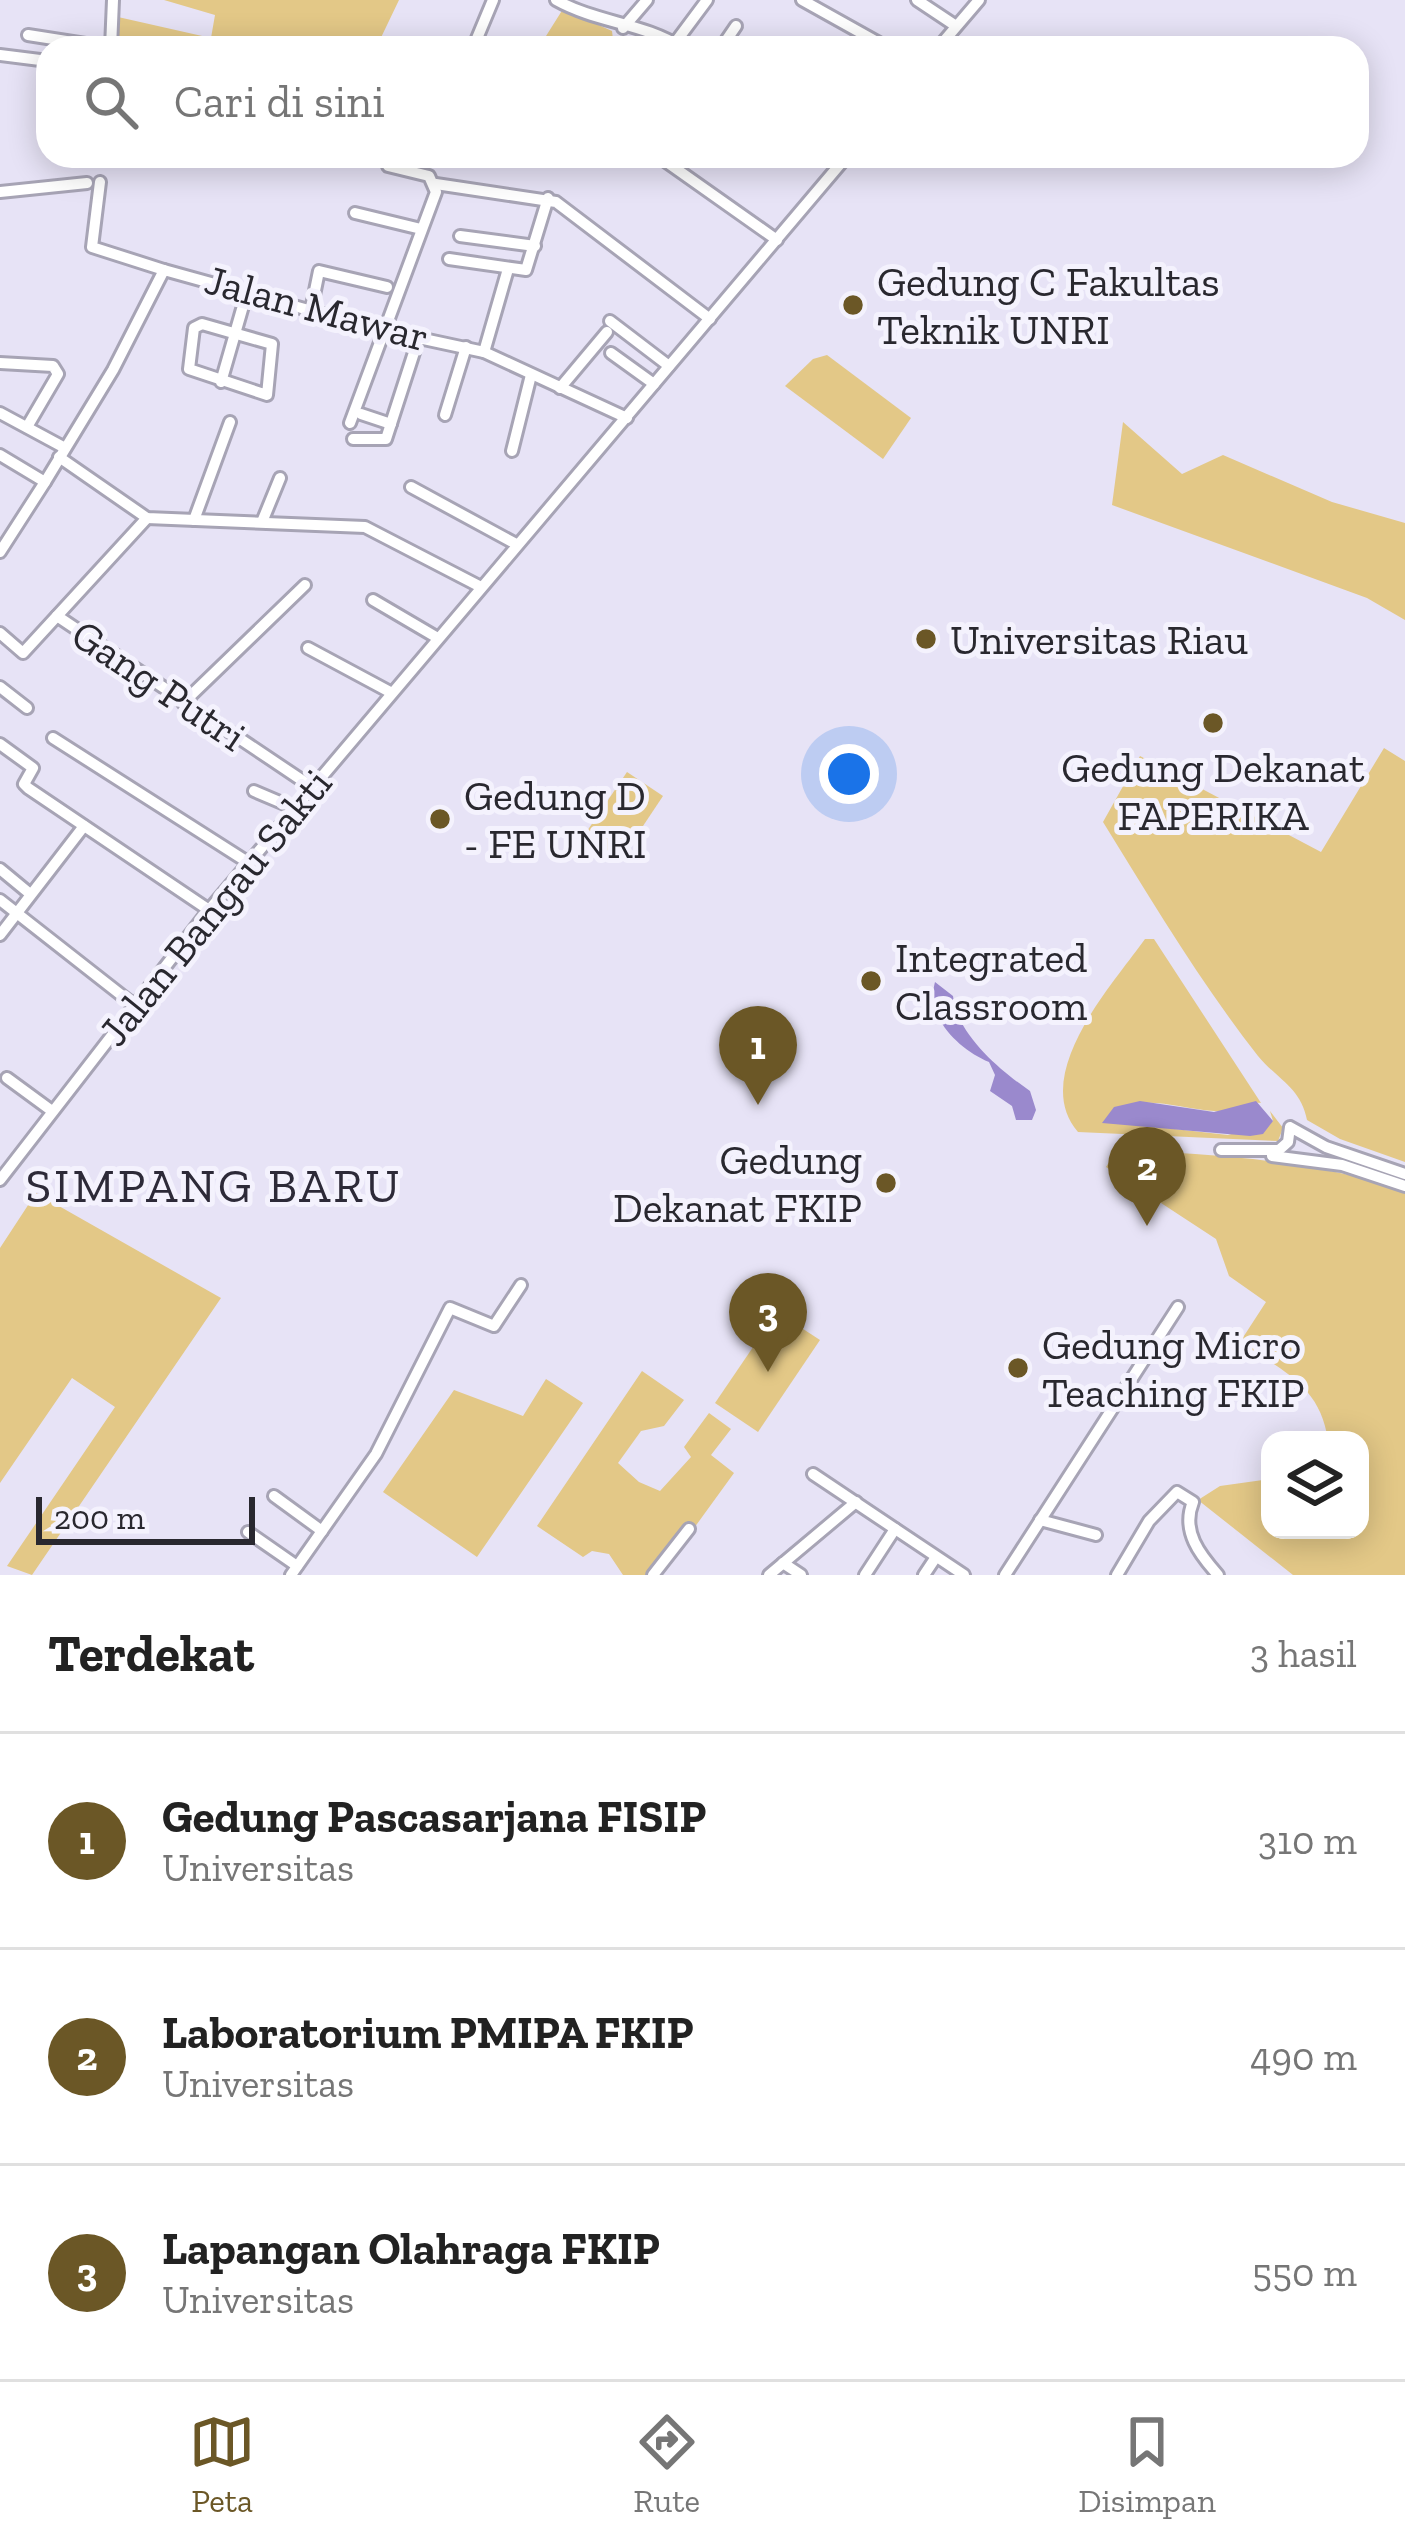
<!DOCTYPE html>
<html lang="id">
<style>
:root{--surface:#fff;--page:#f6f6f6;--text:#222;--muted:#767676;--line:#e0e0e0;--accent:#6b5726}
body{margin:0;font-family:"Zilla Slab",serif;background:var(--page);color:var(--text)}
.controls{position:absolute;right:36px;bottom:36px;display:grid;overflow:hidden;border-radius:24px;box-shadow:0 6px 30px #0003}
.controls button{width:108px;height:108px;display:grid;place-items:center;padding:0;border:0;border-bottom:3px solid var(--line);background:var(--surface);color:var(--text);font:60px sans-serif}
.scale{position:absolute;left:36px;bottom:30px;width:219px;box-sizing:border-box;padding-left:12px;border:6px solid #29282f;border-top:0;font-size:33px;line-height:42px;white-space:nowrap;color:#29282f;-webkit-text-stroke:9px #f4f2fd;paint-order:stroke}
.you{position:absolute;left:849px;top:774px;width:42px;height:42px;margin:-30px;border:9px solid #fff;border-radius:50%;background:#1a73e8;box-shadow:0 0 0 18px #1a73e833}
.badge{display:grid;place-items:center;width:78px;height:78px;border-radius:50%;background:var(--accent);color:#fff;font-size:39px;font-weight:700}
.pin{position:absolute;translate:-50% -99px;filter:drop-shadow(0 3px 6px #0008)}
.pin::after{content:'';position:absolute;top:63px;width:42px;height:36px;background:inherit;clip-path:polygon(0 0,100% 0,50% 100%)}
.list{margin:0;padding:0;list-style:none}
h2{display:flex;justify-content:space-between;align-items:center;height:156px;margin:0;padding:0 48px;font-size:51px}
h2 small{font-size:39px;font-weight:400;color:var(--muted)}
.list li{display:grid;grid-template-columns:78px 1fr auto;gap:36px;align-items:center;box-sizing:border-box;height:216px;padding:0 48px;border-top:3px solid var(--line)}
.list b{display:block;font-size:45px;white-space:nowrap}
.list p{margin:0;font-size:39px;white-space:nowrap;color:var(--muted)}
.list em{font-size:39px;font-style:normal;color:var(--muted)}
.icon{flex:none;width:66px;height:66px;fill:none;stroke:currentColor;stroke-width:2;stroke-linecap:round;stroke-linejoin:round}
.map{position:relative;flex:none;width:1405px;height:1575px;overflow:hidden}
.search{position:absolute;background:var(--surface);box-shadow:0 6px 30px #0003;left:36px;right:36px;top:36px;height:132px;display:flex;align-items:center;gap:30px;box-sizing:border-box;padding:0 42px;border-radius:36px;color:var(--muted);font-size:45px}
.sheet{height:804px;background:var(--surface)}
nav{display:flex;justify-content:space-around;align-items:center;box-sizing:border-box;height:168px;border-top:3px solid var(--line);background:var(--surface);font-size:33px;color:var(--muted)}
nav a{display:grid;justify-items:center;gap:6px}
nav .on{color:var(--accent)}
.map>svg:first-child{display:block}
</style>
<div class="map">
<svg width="1405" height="1575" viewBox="0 0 1405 1575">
<rect width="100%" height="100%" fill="#e7e3f6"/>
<g fill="#e3c887">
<polygon points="164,0 399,0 376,48 135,48 137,43 117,35 118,17 211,38 215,15"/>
<polygon points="563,9 612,31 614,48 517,48 525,36 541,44"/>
<polygon points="827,355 911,418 883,459 785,386 813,359"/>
<polygon points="1123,422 1182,474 1223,455 1332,502 1405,523 1405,620 1367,598 1112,505"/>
<path d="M1384 748 1405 761V1162L1340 1139 1307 1120C1301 1088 1278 1080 1258 1056 1200 982 1152 901 1103 822L1140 756 1321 852Z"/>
<polygon points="627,772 663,796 619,862 583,837"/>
<path d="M1145 939H1154L1261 1103C1244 1101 1231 1113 1214 1111 1173 1108 1134 1089 1104 1121L1228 1135 1273 1121 1270 1111 1283 1128 1278 1141 1078 1132C1029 1075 1113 984 1145 939Z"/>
<path d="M1117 1150C1216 1154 1311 1160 1405 1190V1575H1293L1198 1500 1220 1486 1270 1479V1530H1360V1440H1328C1320 1385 1282 1371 1240 1342L1266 1302 1229 1276 1216 1239 1106 1167Z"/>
<polygon points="36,1193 221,1298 32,1575 7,1566 115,1407 72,1378 0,1483 0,1248"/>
<polygon points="777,1312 820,1340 758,1432 715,1403"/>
<polygon points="642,1371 684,1400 664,1426 641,1431 618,1463 639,1482 660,1491 691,1457 684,1447 709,1413 731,1429 711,1455 734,1473 660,1575 623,1575 609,1554 592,1551 583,1557 537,1526"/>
<polygon points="546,1379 583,1403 477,1557 383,1492 454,1390 523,1416"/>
</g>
<g fill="#9a89cd">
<path d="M935 982 953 996C957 1035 1001 1071 1030 1091L1036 1110 1032 1120H1016L1012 1106 990 1091 995 1075 989 1062C960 1050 925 1018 935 982Z"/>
<polygon points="1140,1101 1214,1112 1256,1101 1273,1121 1263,1134 1250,1136 1102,1123 1114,1107"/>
</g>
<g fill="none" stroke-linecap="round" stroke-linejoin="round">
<g stroke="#a7a4b5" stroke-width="16">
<g id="minor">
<path d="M556 0C597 23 644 23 682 48"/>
<polyline points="802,0 888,48"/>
<polyline points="917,0 956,26"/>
<polyline points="623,28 647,0"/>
<polyline points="28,35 111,48 113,0"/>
<polyline points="675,43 707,0"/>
<polyline points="473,48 493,0"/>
<polyline points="721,48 736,26"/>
<polyline points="938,48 979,0"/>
<polyline points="0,55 48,61"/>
<polyline points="658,156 777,240"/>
<polyline points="100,182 92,247 164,270"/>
<polyline points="436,184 556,202 710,319"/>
<polyline points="0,192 87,183"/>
<polyline points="355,213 421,229"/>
<polyline points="460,236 535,246"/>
<polyline points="449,259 526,270 548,198"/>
<polyline points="311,310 319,271 387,287"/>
<polyline points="610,321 669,366"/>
<polygon points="202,324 272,344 267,395 189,369 194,328"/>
<polyline points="484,352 508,269"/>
<polyline points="611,353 654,384"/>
<polyline points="0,363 53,366 58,374 27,427"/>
<polyline points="221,382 247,292"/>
<polyline points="560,388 607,332"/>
<polyline points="0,413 65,448"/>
<polyline points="361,414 391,424"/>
<polyline points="445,415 466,347"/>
<polyline points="350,423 436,192 429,176 388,166"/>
<polyline points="353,439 386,439 419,337"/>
<polyline points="512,451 531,375"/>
<polyline points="0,455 45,482 0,552"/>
<polyline points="59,457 147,518 365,527 479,586"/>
<polyline points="45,482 113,370 164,270 377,329 484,352 627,418"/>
<polyline points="411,487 516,544"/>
<polyline points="147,518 57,616 312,787"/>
<polyline points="194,520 230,422"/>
<polyline points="262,522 280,478"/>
<polyline points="373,600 436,637"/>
<polyline points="0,633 23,653 57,616"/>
<polyline points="308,648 390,692"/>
<polyline points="0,687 27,708"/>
<polyline points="183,703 305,585"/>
<polyline points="53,738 249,863"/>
<polyline points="0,744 33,768 24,784 28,788 209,910"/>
<polyline points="254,791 294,808"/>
<polyline points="0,869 29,893"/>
<polyline points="0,900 134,1005"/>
<polyline points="0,935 84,826"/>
<polyline points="7,1078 52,1111"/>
<polyline points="1221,1150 1279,1150 1288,1142 1290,1127 1326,1147 1405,1174"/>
<polyline points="1272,1156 1342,1165 1405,1186"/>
<polyline points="0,1180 209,910 847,156"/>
<polyline points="813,1474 964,1575"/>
<polyline points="274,1496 322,1531"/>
<polyline points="1040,1520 1096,1535"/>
<polyline points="248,1532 297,1566"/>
<polyline points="783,1563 801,1575"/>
<polyline points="291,1575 376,1454 450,1308 494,1326 521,1285"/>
<polyline points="653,1575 689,1529"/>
<polyline points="769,1575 856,1502"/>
<polyline points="865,1575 895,1529"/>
<polyline points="924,1575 936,1557"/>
<polyline points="1005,1575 1178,1307"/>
<path d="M1117 1575 1149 1521 1177 1492 1193 1502C1181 1531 1200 1555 1218 1575"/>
</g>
</g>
<use href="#minor" stroke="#fff" stroke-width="10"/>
</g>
<g fill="#6b5726" stroke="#f4f2fd" stroke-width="4.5">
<circle cx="853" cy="305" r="12"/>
<circle cx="926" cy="639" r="12"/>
<circle cx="1213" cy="723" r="12"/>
<circle cx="440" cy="819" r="12"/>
<circle cx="871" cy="981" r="12"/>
<circle cx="886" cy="1183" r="12"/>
<circle cx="1018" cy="1368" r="12"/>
</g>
<g text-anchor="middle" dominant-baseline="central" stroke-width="10" stroke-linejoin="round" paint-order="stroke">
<g font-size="42" fill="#29282f" stroke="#f4f2fd" text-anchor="start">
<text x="877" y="281">Gedung C Fakultas<tspan x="877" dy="48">Teknik UNRI</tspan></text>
<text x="950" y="639">Universitas Riau</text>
<text x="1213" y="767" text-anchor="middle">Gedung Dekanat<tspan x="1213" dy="48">FAPERIKA</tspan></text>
<text x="464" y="795">Gedung D<tspan x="464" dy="48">- FE UNRI</tspan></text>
<text x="895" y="957">Integrated<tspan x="895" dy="48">Classroom</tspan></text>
<text x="862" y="1159" text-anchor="end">Gedung<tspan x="862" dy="48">Dekanat FKIP</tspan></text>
<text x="1042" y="1344">Gedung Micro<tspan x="1042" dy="48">Teaching FKIP</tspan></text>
</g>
<g font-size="42" fill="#29282f" stroke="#f4f2fd">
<text transform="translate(317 308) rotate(15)">Jalan Mawar</text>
<text transform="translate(159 685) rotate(34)">Gang Putri</text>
<text transform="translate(215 907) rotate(-51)">Jalan Bangau Sakti</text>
</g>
<g font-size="48" letter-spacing="3" fill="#2d2a38" stroke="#f4f2fd">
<text x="214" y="1185">SIMPANG BARU</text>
</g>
</g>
</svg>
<div class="controls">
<button><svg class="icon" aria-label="layers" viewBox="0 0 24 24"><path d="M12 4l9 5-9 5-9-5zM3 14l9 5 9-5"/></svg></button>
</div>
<div class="scale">200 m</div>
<div class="you"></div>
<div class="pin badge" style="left:758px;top:1105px">1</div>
<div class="pin badge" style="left:1147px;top:1226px">2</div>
<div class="pin badge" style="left:768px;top:1372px">3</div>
<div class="search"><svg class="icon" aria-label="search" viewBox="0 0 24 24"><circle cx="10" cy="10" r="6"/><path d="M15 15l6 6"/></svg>Cari di sini</div>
</div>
<section class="sheet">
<h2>Terdekat<small>3 hasil</small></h2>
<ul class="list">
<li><span class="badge">1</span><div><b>Gedung Pascasarjana FISIP</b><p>Universitas</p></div><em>310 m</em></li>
<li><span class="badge">2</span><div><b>Laboratorium PMIPA FKIP</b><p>Universitas</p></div><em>490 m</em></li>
<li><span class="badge">3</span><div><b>Lapangan Olahraga FKIP</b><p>Universitas</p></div><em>550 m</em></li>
</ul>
</section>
<nav>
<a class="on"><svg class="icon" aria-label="map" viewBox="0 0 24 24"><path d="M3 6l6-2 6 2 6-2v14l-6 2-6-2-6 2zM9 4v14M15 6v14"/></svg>Peta</a>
<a><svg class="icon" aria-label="directions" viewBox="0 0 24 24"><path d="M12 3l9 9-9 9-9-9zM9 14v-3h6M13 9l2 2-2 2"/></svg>Rute</a>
<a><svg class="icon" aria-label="saved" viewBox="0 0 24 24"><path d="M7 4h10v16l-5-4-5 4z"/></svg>Disimpan</a>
</nav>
